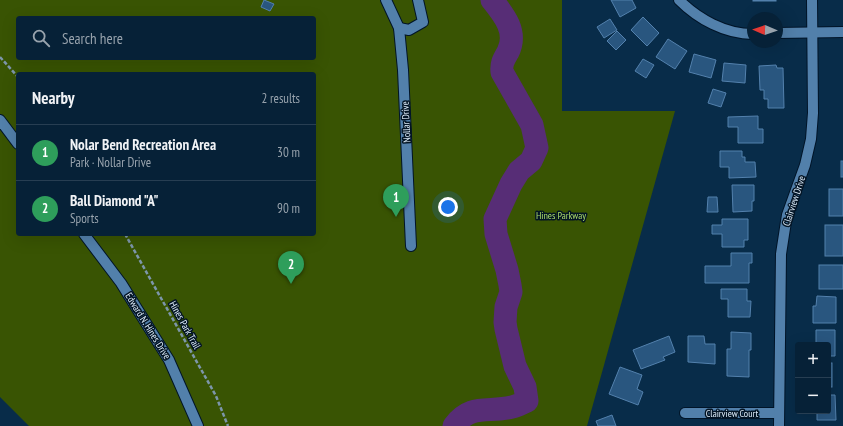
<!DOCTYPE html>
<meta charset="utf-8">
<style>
:root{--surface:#062137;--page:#142e42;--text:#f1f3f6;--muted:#98a3ad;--line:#273e52;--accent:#8c9099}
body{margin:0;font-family:"PT Sans Narrow",sans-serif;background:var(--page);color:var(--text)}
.controls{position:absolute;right:12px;bottom:12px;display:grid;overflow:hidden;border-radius:4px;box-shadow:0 4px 16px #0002}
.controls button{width:36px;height:36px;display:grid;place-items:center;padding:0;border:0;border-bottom:1px solid var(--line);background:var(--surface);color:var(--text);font:20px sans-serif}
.compass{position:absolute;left:747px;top:12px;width:36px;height:36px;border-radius:50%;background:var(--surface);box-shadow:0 4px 16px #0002;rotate:272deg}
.you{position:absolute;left:448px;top:207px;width:14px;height:14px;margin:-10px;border:3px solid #fff;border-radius:50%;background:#1a73e8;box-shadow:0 0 0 6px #1a73e833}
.badge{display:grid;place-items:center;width:26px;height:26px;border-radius:50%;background:var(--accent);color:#fff;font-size:13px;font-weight:700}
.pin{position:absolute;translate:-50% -33px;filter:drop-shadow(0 1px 2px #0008)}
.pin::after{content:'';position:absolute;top:21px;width:14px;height:12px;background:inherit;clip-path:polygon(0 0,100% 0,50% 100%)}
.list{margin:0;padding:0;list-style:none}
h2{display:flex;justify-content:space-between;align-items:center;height:52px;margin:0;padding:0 16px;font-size:17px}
h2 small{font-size:13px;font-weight:400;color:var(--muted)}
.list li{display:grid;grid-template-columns:26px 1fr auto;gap:12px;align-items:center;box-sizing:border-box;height:56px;padding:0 16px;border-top:1px solid var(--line)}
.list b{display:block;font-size:15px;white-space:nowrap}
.list p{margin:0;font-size:13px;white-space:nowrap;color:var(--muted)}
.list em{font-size:13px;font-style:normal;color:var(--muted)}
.icon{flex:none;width:22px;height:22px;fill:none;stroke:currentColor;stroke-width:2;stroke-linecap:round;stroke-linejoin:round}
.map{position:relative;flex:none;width:843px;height:426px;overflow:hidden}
.search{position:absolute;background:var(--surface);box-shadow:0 4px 16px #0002;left:16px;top:16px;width:300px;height:44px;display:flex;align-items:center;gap:10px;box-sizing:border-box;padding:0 14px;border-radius:4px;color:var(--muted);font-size:15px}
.panel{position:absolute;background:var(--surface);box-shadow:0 4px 16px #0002;left:16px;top:72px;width:300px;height:164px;border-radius:4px}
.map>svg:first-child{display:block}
</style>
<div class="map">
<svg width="843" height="426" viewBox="0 0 843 426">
<rect width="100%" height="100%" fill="#082c49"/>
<path fill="#395403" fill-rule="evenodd" d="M0 0H562V111H675L587 426H29L0 397ZM18 18H314V58H18ZM18 74H314V234H18Z"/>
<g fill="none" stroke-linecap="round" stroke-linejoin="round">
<path stroke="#572d76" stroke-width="23" d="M454 426C471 403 488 413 512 407 517 406 522 403 527 401L525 387 515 366 506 329 505 322 506 307 511 292 510 285 507 270 496 234 495 219 511 184 519 171 531 161 537 148 532 125 502 72C501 63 504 59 508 52 518 32 504 15 492 0"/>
</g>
<g fill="#29567f" stroke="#5381ad">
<polygon points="264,0 274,4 270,11 261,7"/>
<polygon points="611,0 632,0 636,8 620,17"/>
<rect x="753" y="0" width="23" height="1"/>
<polygon points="643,17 659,33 647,46 631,30"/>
<polygon points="610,19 617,30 604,38 597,27"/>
<polygon points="617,31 626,40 616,50 607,41"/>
<polygon points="668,39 687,51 675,69 656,57"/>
<polygon points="694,54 716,60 711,78 689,72"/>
<polygon points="643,59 654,65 646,78 635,71"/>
<polygon points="724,63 746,65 745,83 722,81"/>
<polygon points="776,65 777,68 783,68 784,108 768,108 768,99 764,99 764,90 760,90 759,66"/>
<polygon points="713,89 726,93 721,107 708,103"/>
<polygon points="758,116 758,129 763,129 763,143 738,143 738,127 728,127 728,117"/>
<polygon points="720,151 742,151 742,157 745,157 745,162 755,162 756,177 729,178 729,167 720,167"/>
<rect x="841" y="161" width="2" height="16"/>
<polygon points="732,185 754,185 754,201 752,201 752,211 733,212"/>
<rect x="829" y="189" width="14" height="27"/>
<polygon points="708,197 717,197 718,212 707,212"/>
<polygon points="722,219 748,219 748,240 744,240 744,247 722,247 722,234 712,234 712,225 722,225"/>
<rect x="825" y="225" width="18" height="31"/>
<polygon points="731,253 752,253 752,263 749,263 749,283 705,283 705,266 731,266"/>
<rect x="819" y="265" width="24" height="24"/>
<polygon points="721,289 747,289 747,301 751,301 750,317 728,317 728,299 721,299"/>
<polygon points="817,296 836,297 836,323 813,323 813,306 816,306"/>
<polygon points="816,330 835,330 835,356 828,356 828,345 816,345"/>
<polygon points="731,332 751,333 751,350 749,350 749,377 727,376 727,349 731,349"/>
<polygon points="669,336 675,352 663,357 665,360 641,369 633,350"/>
<polygon points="688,336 704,336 705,344 715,344 715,364 688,362"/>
<rect x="828" y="363" width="4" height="24"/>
<polygon points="620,367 642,375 637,389 643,392 638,405 609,394"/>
<polygon points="828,395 835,395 836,420 817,420 817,411 828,411"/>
<polygon points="612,415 616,426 598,426 596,421"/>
</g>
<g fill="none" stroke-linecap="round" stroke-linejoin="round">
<g stroke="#001428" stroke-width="12">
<g id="minor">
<polyline points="386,0 399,28 403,70 411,246"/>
<path d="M679 0C698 19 725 34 753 34"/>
<polyline points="399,28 409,30 423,22 418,0"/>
<polyline points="777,33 843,32"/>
<polyline points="0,120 18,144"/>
<polyline points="84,234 121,283 169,360 198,426"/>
<polyline points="685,413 779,413"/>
<polyline points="779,426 781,254 787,215 805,165 811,139 813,113 812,0"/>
</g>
</g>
<g stroke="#7d96ab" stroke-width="2.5" stroke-dasharray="4 2" stroke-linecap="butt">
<polyline points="0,57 18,77"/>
<polyline points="125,234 216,396 228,426"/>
</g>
<use href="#minor" stroke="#5280ab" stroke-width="10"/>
</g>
<g text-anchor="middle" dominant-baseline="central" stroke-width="3" stroke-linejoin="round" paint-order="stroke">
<g font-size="10" fill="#deedfb" stroke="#031424">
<text transform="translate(406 122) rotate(-93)">Nollar Drive</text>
<text transform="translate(794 201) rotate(-72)">Clairview Drive</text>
<text transform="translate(185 325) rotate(61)">Hines Park Trail</text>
<text transform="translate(148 326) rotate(58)">Edward N. Hines Drive</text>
<text x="732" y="413">Clairview Court</text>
</g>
<g font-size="10" fill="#aede6b" stroke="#031424">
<text x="561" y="215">Hines Parkway</text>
</g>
</g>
</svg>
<div class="controls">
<button>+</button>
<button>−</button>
</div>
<svg class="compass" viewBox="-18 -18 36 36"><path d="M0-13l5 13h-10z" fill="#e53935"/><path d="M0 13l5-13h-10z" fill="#98a3ad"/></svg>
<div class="you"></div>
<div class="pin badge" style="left:396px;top:217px;background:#2e9e5b">1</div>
<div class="pin badge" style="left:291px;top:284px;background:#2e9e5b">2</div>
<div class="search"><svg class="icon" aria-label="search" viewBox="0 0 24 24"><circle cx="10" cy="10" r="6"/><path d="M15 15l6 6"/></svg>Search here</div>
<section class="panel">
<h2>Nearby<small>2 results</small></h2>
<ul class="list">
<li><span class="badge" style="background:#2e9e5b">1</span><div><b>Nolar Bend Recreation Area</b><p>Park · Nollar Drive</p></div><em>30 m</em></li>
<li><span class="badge" style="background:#2e9e5b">2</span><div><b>Ball Diamond &quot;A&quot;</b><p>Sports</p></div><em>90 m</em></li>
</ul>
</section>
</div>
